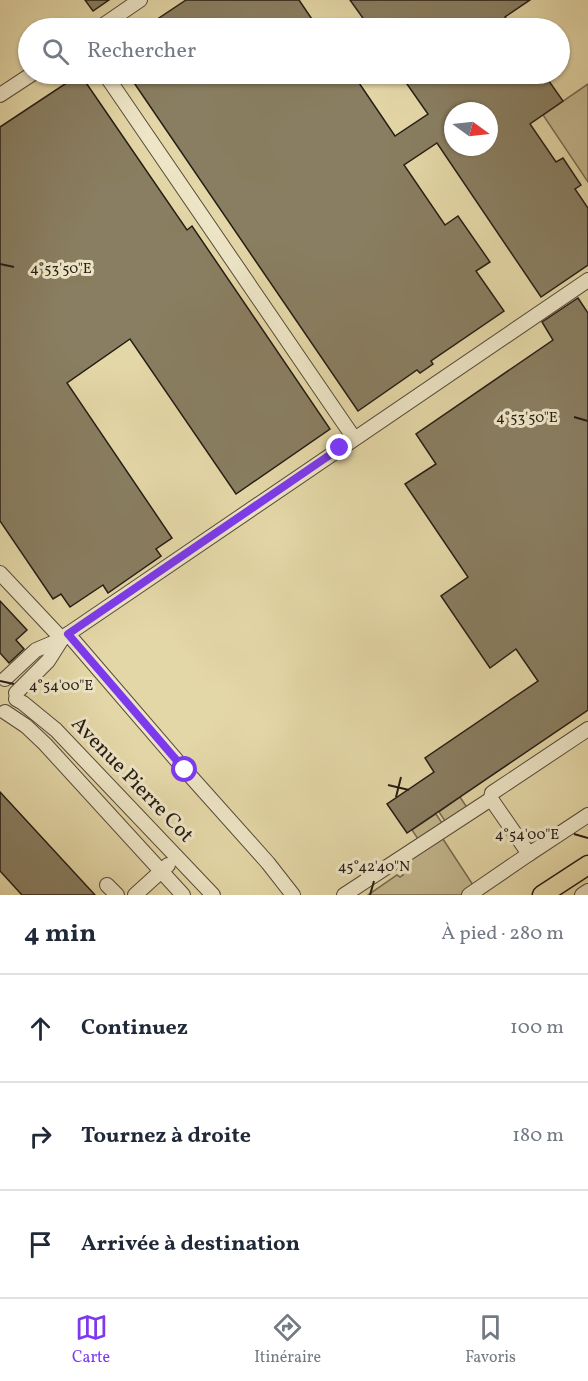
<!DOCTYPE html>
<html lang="fr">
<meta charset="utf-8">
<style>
:root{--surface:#fff;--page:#f2f2f3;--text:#1f2937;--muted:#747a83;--line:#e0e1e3;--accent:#7c3aed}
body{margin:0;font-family:Vollkorn,serif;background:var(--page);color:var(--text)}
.compass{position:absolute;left:444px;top:102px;width:54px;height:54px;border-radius:50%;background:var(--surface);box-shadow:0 2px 4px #0004;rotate:105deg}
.stop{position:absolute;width:18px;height:18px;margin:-14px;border:4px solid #7c3aed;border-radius:50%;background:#fff}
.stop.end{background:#7c3aed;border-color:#fff;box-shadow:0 2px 6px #0008}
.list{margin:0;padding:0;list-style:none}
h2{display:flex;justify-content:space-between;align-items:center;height:78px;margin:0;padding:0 24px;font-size:26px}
h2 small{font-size:20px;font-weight:400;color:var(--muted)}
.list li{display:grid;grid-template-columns:39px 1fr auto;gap:18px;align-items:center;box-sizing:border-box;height:108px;padding:0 24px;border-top:2px solid var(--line)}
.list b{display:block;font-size:22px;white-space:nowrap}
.list em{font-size:20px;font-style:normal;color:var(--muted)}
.icon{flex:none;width:33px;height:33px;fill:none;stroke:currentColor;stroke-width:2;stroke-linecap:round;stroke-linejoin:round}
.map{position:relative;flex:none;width:588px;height:895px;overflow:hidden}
.search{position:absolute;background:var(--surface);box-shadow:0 2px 4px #0004;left:18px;right:18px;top:18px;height:66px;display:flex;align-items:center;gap:15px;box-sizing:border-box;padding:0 21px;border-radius:33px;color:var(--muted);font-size:22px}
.sheet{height:402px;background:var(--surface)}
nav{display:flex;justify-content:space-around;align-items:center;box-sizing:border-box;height:84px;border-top:2px solid var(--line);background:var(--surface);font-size:16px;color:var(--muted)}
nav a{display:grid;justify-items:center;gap:3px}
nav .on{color:var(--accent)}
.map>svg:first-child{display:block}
</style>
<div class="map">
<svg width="588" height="895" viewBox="0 0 588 895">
<rect width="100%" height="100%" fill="#e4d7a7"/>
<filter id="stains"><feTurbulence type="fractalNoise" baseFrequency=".00333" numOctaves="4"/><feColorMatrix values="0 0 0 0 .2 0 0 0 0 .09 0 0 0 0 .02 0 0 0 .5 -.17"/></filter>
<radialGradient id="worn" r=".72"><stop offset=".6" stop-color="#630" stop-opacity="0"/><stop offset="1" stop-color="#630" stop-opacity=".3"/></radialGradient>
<g fill="#c4b78e" stroke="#756a52" stroke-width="1.5">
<polygon points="588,84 588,182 543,115"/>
<polygon points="460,797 468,809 447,824 439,812"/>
<polygon points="436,814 444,826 420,842 412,830"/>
<polygon points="441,836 475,888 464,895 368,895 397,875 400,877 403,875 402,864"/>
</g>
<g fill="#897e61" stroke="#261d15" stroke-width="1.5" fill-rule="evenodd">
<polygon points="85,0 109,0 93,11"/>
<polygon points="186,0 299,0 318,28 144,28"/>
<polygon points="350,0 530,0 505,17 513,28 370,28"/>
<polygon points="80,74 187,230 192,226 330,429 236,494 130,339 67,383 172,538 156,549 161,556 108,593 103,585 70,607 61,594 53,599 0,521 0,127"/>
<path d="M128 74H353L395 136 428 114 400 74H544L563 101 530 124 556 162 563 158 581 185 575 189 588 208V265L541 297 437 143 404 165 445 225 458 216 490 262 476 271 504 311 431 361 433 364 420 373 417 370 358 411ZM453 111H489V147H453Z"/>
<polygon points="578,298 588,313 588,710 407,833 387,804 434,772 425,758 538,681 516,649 490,668 441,596 468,577 405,484 436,464 416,434 553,340 542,322"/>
<polygon points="0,601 27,630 16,640 24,649 9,663 0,653"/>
<polygon points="0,792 95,895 22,895 0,871"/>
</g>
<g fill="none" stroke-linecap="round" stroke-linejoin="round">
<g stroke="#564c3a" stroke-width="16">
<g id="minor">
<polyline points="99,28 140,0"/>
<polyline points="105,74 354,438"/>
<polyline points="0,95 32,74"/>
<polyline points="0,573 62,639"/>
<polyline points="68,634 185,770 268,863 293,895"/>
<polyline points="5,679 36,650 62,639"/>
<polyline points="16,693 48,661 62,639 68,634 588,280"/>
<polyline points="16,699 23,703 56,730 213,895"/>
<polyline points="5,712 26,726 45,744 183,895"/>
<polyline points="588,729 492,793 491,799 529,854 588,815"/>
<polyline points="107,885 117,895"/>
<polyline points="135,895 168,865"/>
<polyline points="344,895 491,799"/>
<polyline points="469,895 529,854"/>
<polyline points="582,895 588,891"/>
</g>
</g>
<g stroke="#261d15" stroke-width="21">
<polyline id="major" points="542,895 588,865"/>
</g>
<use href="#minor" stroke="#ede5c6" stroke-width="14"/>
<use href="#major" stroke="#e4d7a7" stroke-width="18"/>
</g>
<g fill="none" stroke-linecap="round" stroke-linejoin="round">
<polyline stroke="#7c3aed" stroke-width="8" points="185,770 68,634 340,448"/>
</g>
<path fill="none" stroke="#261d15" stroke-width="2" d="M0 264 14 267M574 417 588 421M0 681 14 684M388 785 409 790M396 797 401 777M574 834 588 838M370 895 374 881"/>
<g text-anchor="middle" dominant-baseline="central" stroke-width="6" stroke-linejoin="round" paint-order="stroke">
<g font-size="21" fill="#261d15" stroke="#ede5c6">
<text transform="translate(132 780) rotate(46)">Avenue Pierre Cot</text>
</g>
</g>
<g font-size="15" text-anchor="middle" fill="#261d15" stroke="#ede5c6" stroke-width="6" stroke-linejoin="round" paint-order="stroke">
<text x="61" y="273">4°53'50"E</text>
<text x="527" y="422">4°53'50"E</text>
<text x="61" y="690">4°54'00"E</text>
<text x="527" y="839">4°54'00"E</text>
<text x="374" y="871">45°42'40"N</text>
</g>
<rect width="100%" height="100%" filter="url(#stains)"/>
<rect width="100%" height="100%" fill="url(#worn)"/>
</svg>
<svg class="compass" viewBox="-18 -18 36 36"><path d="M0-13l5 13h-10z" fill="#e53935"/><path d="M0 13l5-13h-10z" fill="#747a83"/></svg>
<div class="stop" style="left:185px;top:770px"></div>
<div class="stop end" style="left:340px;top:448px"></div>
<div class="search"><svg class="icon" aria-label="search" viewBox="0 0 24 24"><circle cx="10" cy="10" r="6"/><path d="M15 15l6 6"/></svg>Rechercher</div>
</div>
<section class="sheet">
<h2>4 min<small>À pied · 280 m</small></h2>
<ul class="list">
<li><svg class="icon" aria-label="ahead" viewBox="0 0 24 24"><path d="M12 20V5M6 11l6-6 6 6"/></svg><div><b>Continuez</b></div><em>100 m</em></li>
<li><svg class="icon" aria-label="right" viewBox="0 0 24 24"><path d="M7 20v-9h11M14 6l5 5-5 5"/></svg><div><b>Tournez à droite</b></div><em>180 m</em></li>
<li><svg class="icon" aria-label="arrive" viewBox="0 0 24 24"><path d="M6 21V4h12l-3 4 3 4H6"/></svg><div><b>Arrivée à destination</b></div></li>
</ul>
</section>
<nav>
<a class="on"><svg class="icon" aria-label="map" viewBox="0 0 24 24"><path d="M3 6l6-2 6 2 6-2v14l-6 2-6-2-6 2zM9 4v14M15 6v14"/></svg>Carte</a>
<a><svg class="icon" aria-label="directions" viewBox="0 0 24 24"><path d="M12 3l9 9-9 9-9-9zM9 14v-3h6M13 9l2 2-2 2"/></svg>Itinéraire</a>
<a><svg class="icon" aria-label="saved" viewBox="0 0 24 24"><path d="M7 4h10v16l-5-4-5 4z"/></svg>Favoris</a>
</nav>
